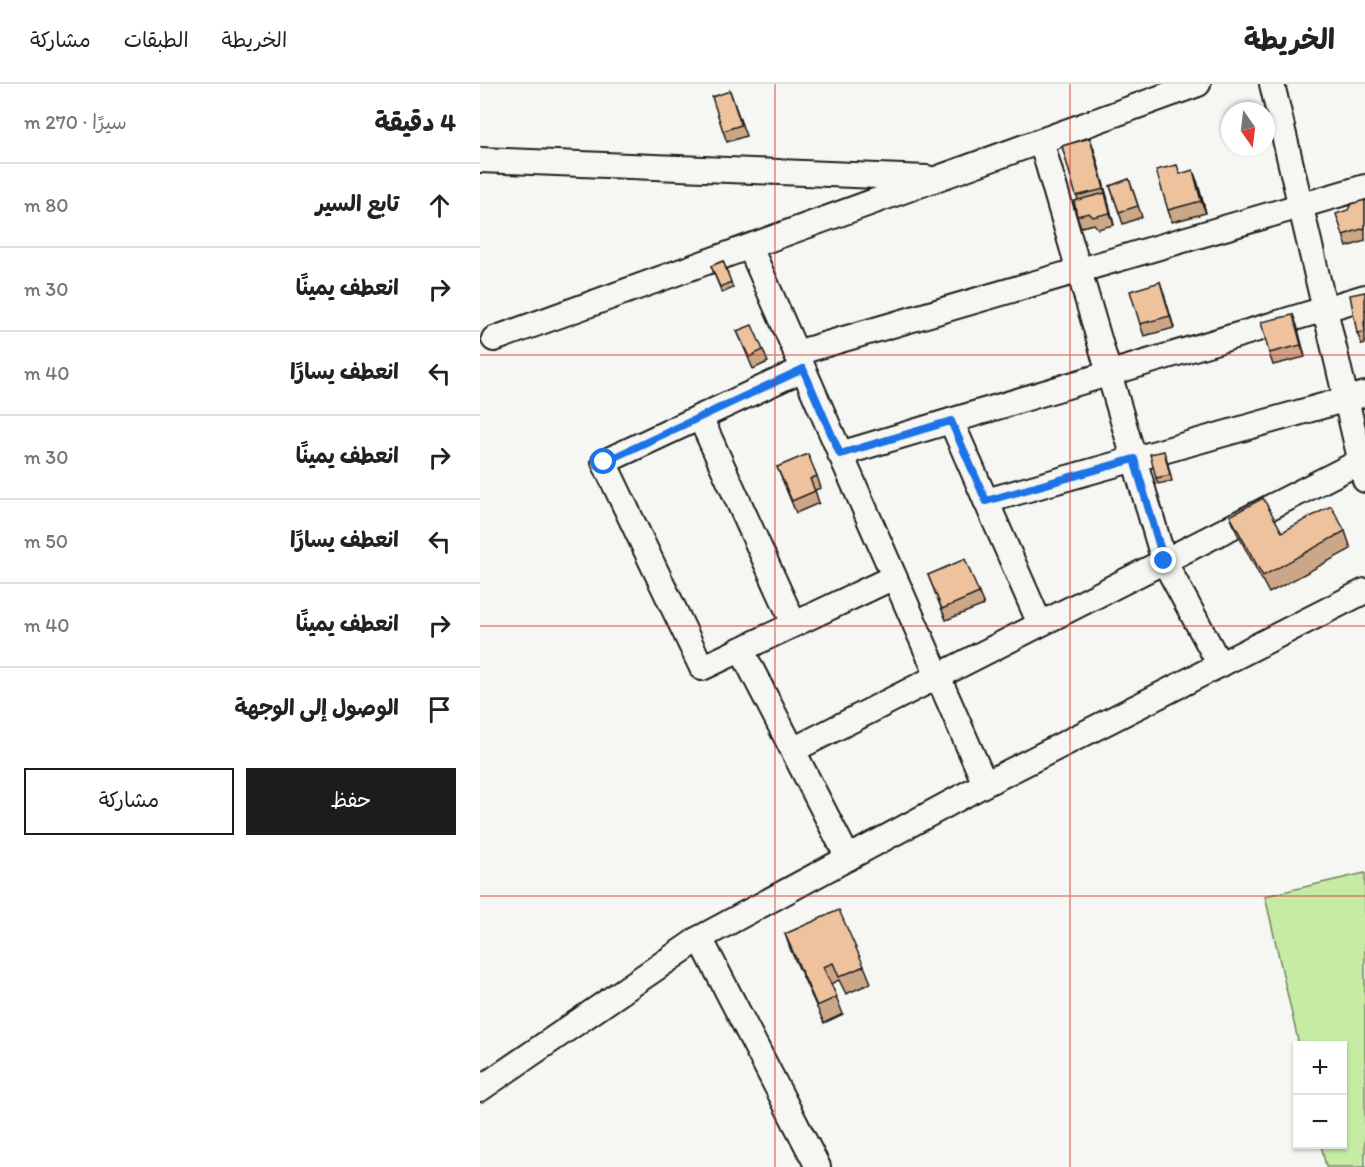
<!DOCTYPE html>
<html lang="ar">
<meta charset="utf-8">
<style>
:root{--surface:#fff;--page:#f2f2f2;--text:#222;--muted:#767676;--line:#e0e0e0;--accent:#1c1c1c}
body{margin:0;font-family:Itim,"Playpen Sans Arabic",sans-serif;background:var(--page);color:var(--text);direction:rtl}
.controls{position:absolute;right:18px;bottom:18px;display:grid;overflow:hidden;border-radius:0px;box-shadow:0 2px 4px #0004}
.controls button{width:54px;height:54px;display:grid;place-items:center;padding:0;border:0;border-bottom:2px solid var(--line);background:var(--surface);color:var(--text);font:30px sans-serif}
.compass{position:absolute;left:741px;top:18px;width:54px;height:54px;border-radius:50%;background:var(--surface);box-shadow:0 2px 4px #0004;rotate:166deg}
.stop{position:absolute;width:18px;height:18px;margin:-14px;border:4px solid #1a73e8;border-radius:50%;background:#fff}
.stop.end{background:#1a73e8;border-color:#fff;box-shadow:0 2px 6px #0008}
.list{margin:0;padding:0;list-style:none}
h2{display:flex;justify-content:space-between;align-items:center;height:78px;margin:0;padding:0 24px;font-size:26px}
h2 small{font-size:20px;font-weight:400;color:var(--muted)}
.list li{display:grid;grid-template-columns:39px 1fr auto;gap:18px;align-items:center;box-sizing:border-box;height:84px;padding:0 24px;border-top:2px solid var(--line)}
.list b{display:block;font-size:22px;white-space:nowrap}
.list em{font-size:20px;font-style:normal;color:var(--muted)}
.actions{display:flex;gap:12px;padding:18px 24px}
.actions a{flex:1;padding:14px 0;border:2px solid var(--accent);border-radius:0px;text-align:center;font-size:21px;color:var(--accent)}
.actions .main{background:var(--accent);color:#fff}
.icon{flex:none;width:33px;height:33px;fill:none;stroke:currentColor;stroke-width:2;stroke-linecap:round;stroke-linejoin:round}
.map{position:relative;flex:none;width:885px;height:1083px;overflow:hidden;direction:ltr}
header{display:flex;align-items:center;gap:36px;box-sizing:border-box;height:84px;padding:0 30px;background:var(--surface);border-bottom:2px solid var(--line)}
header strong{font-size:28px}
nav{display:flex;gap:33px;margin-inline-start:auto;font-size:21px}
main{display:flex}
aside{flex:1;background:var(--surface)}
.map>svg:first-child{display:block}
</style>
<header>
<strong>الخريطة</strong>
<nav><a>الخريطة</a><a>الطبقات</a><a>مشاركة</a></nav>
</header>
<main>
<div class="map">
<svg width="885" height="1083" viewBox="0 0 885 1083">
<rect width="100%" height="100%" fill="#f6f6f2"/>
<filter id="ink" filterUnits="userSpaceOnUse"><feTurbulence type="fractalNoise" baseFrequency=".0167" numOctaves="2"/><feDisplacementMap in="SourceGraphic" scale="12" xChannelSelector="R" yChannelSelector="G"/><feConvolveMatrix kernelMatrix="1 2 1 2 8 2 1 2 1" color-interpolation-filters="sRGB"/></filter>
<g filter="url(#ink)">
<polygon fill="#c6eba4" stroke="#718460" stroke-width="1.5" points="885,789 885,1083 846,1083 841,1061 862,1060 862,962 819,961 785,812"/>
<g fill="none" stroke-linecap="round" stroke-linejoin="round">
<g stroke="#1c1c1c" stroke-width="28">
<g id="minor">
<polyline points="792,0 885,396"/>
<polyline points="561,57 684,477 740,581"/>
<polyline points="0,76 447,94"/>
<polyline points="270,163 505,700"/>
<polyline points="14,255 718,0"/>
<polyline points="316,269 885,103"/>
<polyline points="323,285 124,378 222,584 414,493"/>
<polyline points="220,333 314,540"/>
<polyline points="471,337 560,540"/>
<polyline points="360,370 885,213"/>
<polyline points="506,417 885,310"/>
<polyline points="261,565 368,774"/>
<polyline points="313,666 885,375"/>
<polyline points="220,854 338,1083"/>
<polyline points="0,1005 220,854 505,700 885,507"/>
</g>
</g>
<use href="#minor" stroke="#f6f6f2" stroke-width="24"/>
</g>
<g fill="#cca787" stroke="#1c1c1c" stroke-width="1.5">
<polygon points="250,7 266,52 247,58 243,47"/>
<polygon points="610,54 614,66 634,141 618,145 614,140 601,143 597,132 598,116 582,62"/>
<polygon points="700,89 717,97 726,129 692,138 688,126"/>
<polygon points="649,95 662,133 643,140 630,102"/>
<polygon points="885,116 885,157 867,163 863,151 868,126"/>
<polygon points="243,177 253,204 242,209 231,182"/>
<polygon points="680,198 694,244 664,252 660,240"/>
<polygon points="885,208 885,260 882,261 877,249"/>
<polygon points="813,231 817,242 825,273 793,281 789,269"/>
<polygon points="257,247 283,266 288,278 273,285"/>
<polygon points="686,372 692,397 678,400 676,394"/>
<polygon points="297,383 337,392 341,404 335,406 339,419 316,429"/>
<polygon points="750,432 802,448 865,447 871,465 789,509 757,449"/>
<polygon points="448,491 499,509 504,521 466,536"/>
<polygon points="305,850 384,882 391,899 366,910 359,896 351,900 363,930 344,939 311,867"/>
</g>
<g fill="#a6886e" stroke="#1c1c1c" stroke-width="1.5">
<polygon points="610,54 614,66 628,116 624,105"/>
<polygon points="713,86 717,97 726,129 721,117"/>
<polygon points="625,109 629,121 634,141 630,129"/>
<polygon points="680,198 684,210 694,244 690,232"/>
<polygon points="813,231 817,242 825,273 821,261"/>
</g>
<g fill="#edc29d" stroke="#1c1c1c" stroke-width="1.5">
<polygon points="250,7 261,41 243,47 232,13"/>
<polygon points="610,54 624,105 596,112 582,62"/>
<polygon points="697,81 700,90 713,86 721,117 688,126 676,86"/>
<polygon points="649,95 658,122 639,128 630,102"/>
<polygon points="625,109 630,129 613,133 609,129 597,132 594,117"/>
<polygon points="885,116 885,144 863,151 856,130 868,126 871,120"/>
<polygon points="243,177 251,198 240,203 231,182"/>
<polygon points="680,198 690,232 660,240 650,207"/>
<polygon points="885,208 885,238 884,238 885,248 877,249 870,211"/>
<polygon points="813,231 821,261 789,269 781,238"/>
<polygon points="272,241 283,266 269,273 257,247"/>
<polygon points="684,367 690,391 676,394 670,370"/>
<polygon points="328,370 337,392 330,395 335,407 312,417 297,383"/>
<polygon points="783,414 802,448 851,422 865,447 783,492 750,432"/>
<polygon points="485,475 499,509 462,525 448,491"/>
<polygon points="359,826 384,882 359,893 353,879 343,883 357,913 337,922 305,850"/>
</g>
</g>
<g fill="none" stroke-linecap="round" stroke-linejoin="round" filter="url(#ink)">
<polyline stroke="#1a73e8" stroke-width="8" points="124,378 323,285 360,370 471,337 506,417 654,375 684,477"/>
</g>
<path fill="none" stroke="#d62828" stroke-width="1.5" stroke-opacity="0.55" d="M295 0V1083M590 0V1083M0 271H885M0 542H885M0 812H885"/>
</svg>
<div class="controls">
<button>+</button>
<button>−</button>
</div>
<svg class="compass" viewBox="-18 -18 36 36"><path d="M0-13l5 13h-10z" fill="#e53935"/><path d="M0 13l5-13h-10z" fill="#767676"/></svg>
<div class="stop" style="left:124px;top:378px"></div>
<div class="stop end" style="left:684px;top:477px"></div>
</div>
<aside>
<h2>4 دقيقة<small>سيرًا · 270 m</small></h2>
<ul class="list">
<li><svg class="icon" aria-label="ahead" viewBox="0 0 24 24"><path d="M12 20V5M6 11l6-6 6 6"/></svg><div><b>تابع السير</b></div><em>80 m</em></li>
<li><svg class="icon" aria-label="right" viewBox="0 0 24 24"><path d="M7 20v-9h11M14 6l5 5-5 5"/></svg><div><b>انعطف يمينًا</b></div><em>30 m</em></li>
<li><svg class="icon" aria-label="left" viewBox="0 0 24 24"><path d="M17 20v-9H6M10 6l-5 5 5 5"/></svg><div><b>انعطف يسارًا</b></div><em>40 m</em></li>
<li><svg class="icon" aria-label="right" viewBox="0 0 24 24"><path d="M7 20v-9h11M14 6l5 5-5 5"/></svg><div><b>انعطف يمينًا</b></div><em>30 m</em></li>
<li><svg class="icon" aria-label="left" viewBox="0 0 24 24"><path d="M17 20v-9H6M10 6l-5 5 5 5"/></svg><div><b>انعطف يسارًا</b></div><em>50 m</em></li>
<li><svg class="icon" aria-label="right" viewBox="0 0 24 24"><path d="M7 20v-9h11M14 6l5 5-5 5"/></svg><div><b>انعطف يمينًا</b></div><em>40 m</em></li>
<li><svg class="icon" aria-label="arrive" viewBox="0 0 24 24"><path d="M6 21V4h12l-3 4 3 4H6"/></svg><div><b>الوصول إلى الوجهة</b></div></li>
</ul>
<div class="actions"><a class="main">حفظ</a><a>مشاركة</a></div>
</aside>
</main>
